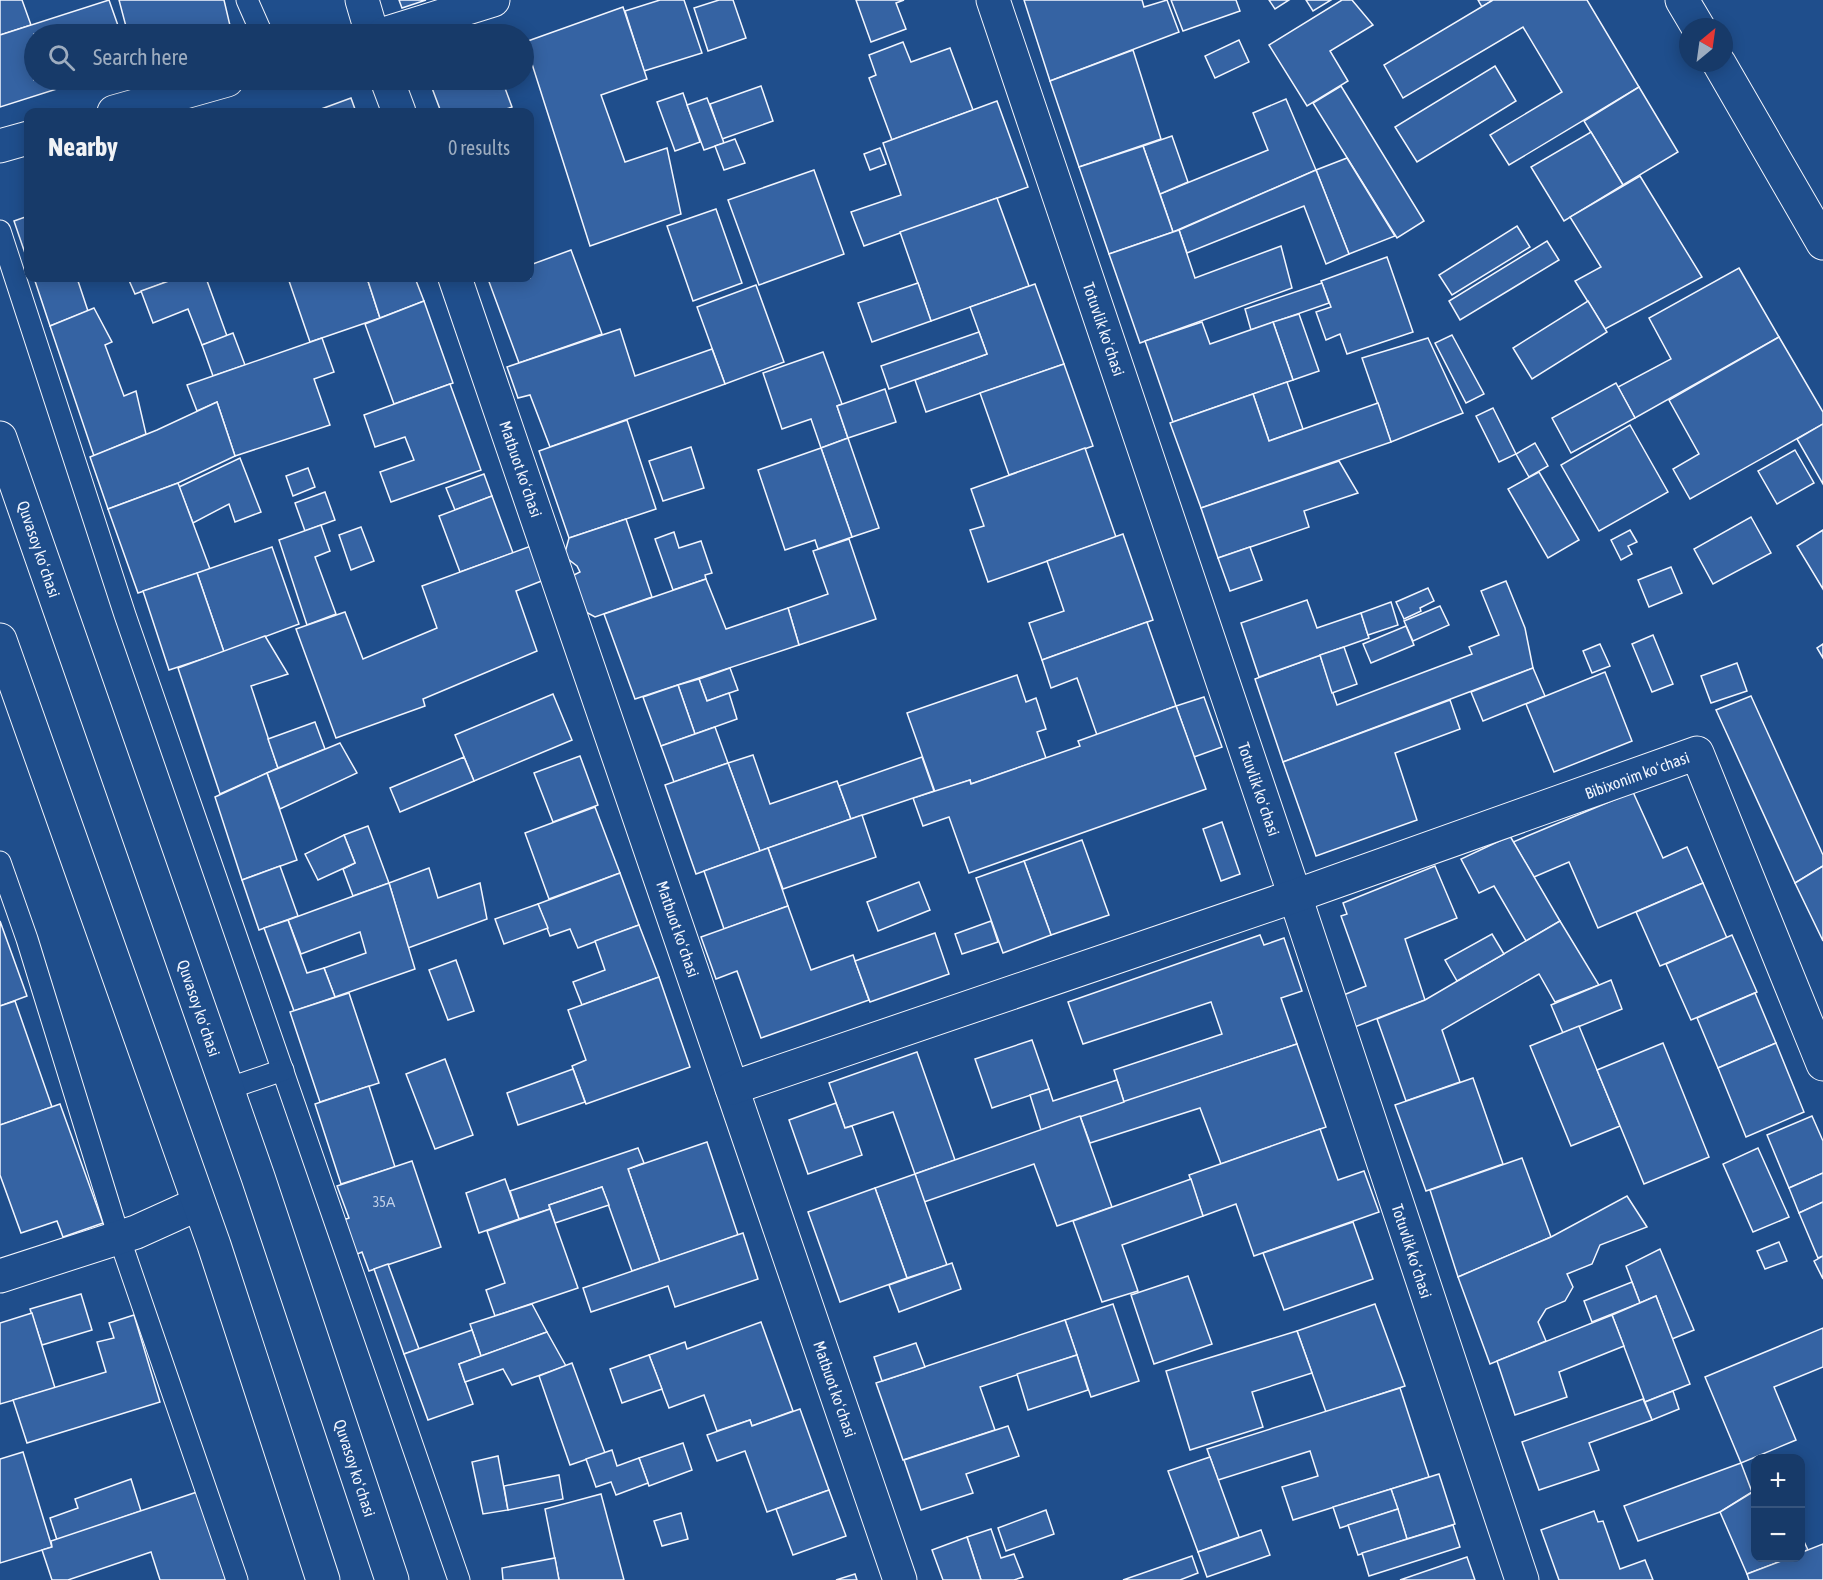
<!DOCTYPE html>
<meta charset="utf-8">
<style>
:root{--surface:#173a69;--page:#244571;--text:#f1f3f6;--muted:#9eadc0;--line:#36547d}
body{margin:0;font-family:"Asap Condensed",sans-serif;background:var(--page);color:var(--text)}
.controls{position:absolute;right:18px;bottom:18px;display:grid;overflow:hidden;border-radius:12px;box-shadow:0 3px 15px #0003}
.controls button{width:54px;height:54px;display:grid;place-items:center;padding:0;border:0;border-bottom:2px solid var(--line);background:var(--surface);color:var(--text);font:30px sans-serif}
.compass{position:absolute;left:1679px;top:18px;width:54px;height:54px;border-radius:50%;background:var(--surface);box-shadow:0 3px 15px #0003;rotate:29deg}
.list{margin:0;padding:0;list-style:none}
h2{display:flex;justify-content:space-between;align-items:center;height:78px;margin:0;padding:0 24px;font-size:26px}
h2 small{font-size:20px;font-weight:400;color:var(--muted)}
.icon{flex:none;width:33px;height:33px;fill:none;stroke:currentColor;stroke-width:2;stroke-linecap:round;stroke-linejoin:round}
.map{position:relative;flex:none;width:1823px;height:1580px;overflow:hidden}
.search{position:absolute;background:var(--surface);box-shadow:0 3px 15px #0003;left:24px;top:24px;width:510px;height:66px;display:flex;align-items:center;gap:15px;box-sizing:border-box;padding:0 21px;border-radius:33px;color:var(--muted);font-size:22px}
.panel{position:absolute;background:var(--surface);box-shadow:0 3px 15px #0003;left:24px;top:108px;width:510px;height:174px;border-radius:12px}
.map>svg:first-child{display:block}
</style>
<div class="map">
<svg width="1823" height="1580" viewBox="0 0 1823 1580">
<rect width="100%" height="100%" fill="#1f4e8c"/>
<g fill="#3563a3" stroke="#f2f6ff" stroke-width="1.5">
<polygon points="0,0 22,0 31,25 0,35"/>
<polygon points="109,0 121,34 34,34 34,80 85,80 0,107 0,35"/>
<polygon points="119,0 224,0 232,34 128,34"/>
<polygon points="399,0 426,0 402,8"/>
<polygon points="660,0 684,0 702,53 644,71 625,11"/>
<polygon points="719,0 733,0 746,38 708,51 694,8"/>
<polygon points="856,0 904,0 896,3 906,29 871,42"/>
<polygon points="1024,0 1142,0 1144,7 1167,0 1179,32 1050,81"/>
<polygon points="1171,0 1236,0 1240,11 1183,31"/>
<polygon points="1269,0 1289,0 1275,9"/>
<polygon points="1306,0 1331,0 1313,11"/>
<polygon points="1342,0 1352,0 1373,25 1330,51 1348,81 1307,106 1269,45"/>
<polygon points="1478,0 1493,0 1482,7"/>
<polygon points="1493,0 1587,0 1639,87 1509,165 1490,135 1562,92 1523,27 1403,98 1384,65"/>
<polygon points="623,7 647,79 601,95 625,162 667,148 681,214 590,246 525,42"/>
<polygon points="1239,40 1249,62 1215,78 1205,56"/>
<polygon points="903,42 911,62 950,48 973,110 892,140 869,78 876,75 869,55"/>
<polygon points="1133,50 1161,139 1079,167 1050,81"/>
<polygon points="1495,66 1516,101 1417,162 1395,127"/>
<polygon points="429,80 502,80 512,107 497,112 441,112"/>
<polygon points="761,86 773,121 722,139 710,104"/>
<polygon points="1341,86 1424,221 1397,238 1313,103"/>
<polygon points="1639,87 1678,152 1623,185 1584,121"/>
<polygon points="683,93 700,142 675,151 657,102"/>
<polygon points="351,98 356,112 313,112"/>
<polygon points="707,98 724,143 704,150 687,105"/>
<polygon points="1286,99 1316,170 1173,232 1160,194 1268,150 1253,113"/>
<polygon points="997,101 1028,187 864,246 851,212 901,195 883,143"/>
<polygon points="1591,132 1623,185 1564,221 1531,167"/>
<polygon points="1172,136 1188,182 1160,194 1143,146"/>
<polygon points="735,139 745,163 724,170 715,146"/>
<polygon points="1143,146 1173,232 1109,254 1079,167"/>
<polygon points="880,148 886,164 870,170 864,154"/>
<polygon points="1347,158 1395,236 1349,254 1316,170"/>
<polygon points="814,170 844,254 759,285 728,200"/>
<polygon points="1316,170 1349,254 1326,264 1304,206 1187,253 1179,230"/>
<polygon points="1640,176 1702,277 1605,329 1575,281 1601,267 1570,217"/>
<polygon points="997,198 1029,286 931,321 900,232"/>
<polygon points="716,209 742,283 693,301 667,226"/>
<polygon points="28,216 28,262 14,221"/>
<polygon points="1517,226 1530,247 1452,295 1439,275"/>
<polygon points="1179,230 1195,278 1281,246 1292,288 1140,343 1109,254"/>
<polygon points="1547,241 1559,260 1460,320 1449,301"/>
<polygon points="571,250 602,334 519,363 488,279 530,278 530,265"/>
<polygon points="1387,257 1413,332 1347,354 1340,334 1326,340 1316,312 1331,307 1321,281"/>
<polygon points="1739,268 1779,337 1635,418 1618,387 1671,359 1649,318"/>
<polygon points="34,278 77,278 88,311 50,326"/>
<polygon points="128,278 177,278 135,294"/>
<polygon points="177,278 206,278 227,336 202,345 188,309 153,323 141,291"/>
<polygon points="288,278 367,278 380,318 310,342"/>
<polygon points="367,278 415,278 424,301 380,318"/>
<polygon points="918,283 931,321 872,342 858,303"/>
<polygon points="1322,283 1329,303 1251,330 1245,309"/>
<polygon points="1035,284 1064,364 926,412 915,380 987,354 970,307"/>
<polygon points="756,285 784,362 725,384 697,307"/>
<polygon points="424,301 453,383 394,404 365,324"/>
<polygon points="1588,301 1607,332 1532,379 1513,348"/>
<polygon points="94,308 112,342 105,345 124,396 136,391 146,434 94,456 50,326"/>
<polygon points="1299,314 1319,371 1293,380 1273,322"/>
<polygon points="1202,322 1210,344 1273,322 1293,380 1173,422 1145,341"/>
<polygon points="620,329 635,376 712,349 725,384 550,447 530,395 518,398 507,367"/>
<polygon points="979,332 987,354 889,389 881,366"/>
<polygon points="233,333 245,365 213,376 202,345"/>
<polygon points="1452,335 1484,394 1466,403 1435,343"/>
<polygon points="1779,337 1823,412 1823,424 1690,499 1673,469 1699,454 1669,400"/>
<polygon points="322,338 334,372 314,379 330,425 235,456 217,402 197,411 187,385"/>
<polygon points="1428,338 1463,413 1391,442 1362,358"/>
<polygon points="823,352 842,404 837,406 848,438 821,448 811,419 782,429 763,373"/>
<polygon points="1064,364 1093,446 1009,475 980,393"/>
<polygon points="1287,382 1303,429 1269,441 1253,394"/>
<polygon points="1616,383 1635,418 1571,453 1552,418"/>
<polygon points="450,384 481,470 391,502 380,472 414,460 405,437 375,447 364,415"/>
<polygon points="885,389 896,422 848,438 837,406"/>
<polygon points="1253,394 1269,441 1378,403 1391,442 1201,508 1170,423"/>
<polygon points="217,402 235,456 178,483 108,509 90,457 157,430"/>
<polygon points="1493,408 1516,454 1499,462 1476,416"/>
<polygon points="627,420 656,509 569,538 539,451"/>
<polygon points="1823,424 1823,484 1797,439"/>
<polygon points="1630,425 1668,492 1599,531 1561,465"/>
<polygon points="848,438 879,528 852,537 821,448"/>
<polygon points="1535,443 1548,466 1529,477 1516,454"/>
<polygon points="691,447 704,488 663,501 649,461"/>
<polygon points="821,448 852,537 818,549 815,540 785,550 758,470"/>
<polygon points="1085,448 1116,537 988,582 970,530 984,526 971,489"/>
<polygon points="1795,450 1814,483 1777,504 1758,471"/>
<polygon points="240,458 261,512 235,522 229,504 193,523 179,487"/>
<polygon points="1339,461 1358,493 1304,511 1309,527 1218,558 1201,508"/>
<polygon points="308,468 315,487 293,496 286,476"/>
<polygon points="1539,472 1579,540 1548,558 1508,489"/>
<polygon points="484,474 492,496 455,510 446,488"/>
<polygon points="178,483 210,569 138,593 108,509"/>
<polygon points="325,492 335,520 305,531 295,503"/>
<polygon points="492,496 513,553 460,572 439,516"/>
<polygon points="1751,517 1771,553 1713,584 1694,549"/>
<polygon points="626,519 652,597 595,617 584,611 572,576 580,572 577,566 564,556 569,538"/>
<polygon points="321,525 330,551 315,557 336,614 307,625 279,540"/>
<polygon points="361,527 374,561 351,570 339,535"/>
<polygon points="1630,530 1637,542 1628,546 1632,554 1621,560 1611,540"/>
<polygon points="1823,530 1823,589 1797,546"/>
<polygon points="674,532 679,548 701,541 712,573 705,575 706,579 673,590 655,539"/>
<polygon points="1123,534 1153,620 1042,660 1029,623 1064,611 1047,561"/>
<polygon points="849,539 876,619 799,645 788,608 828,594 813,551"/>
<polygon points="531,546 544,580 516,591 537,651 423,699 425,706 336,738 296,629 345,612 363,659 437,628 422,586"/>
<polygon points="272,547 299,624 224,652 197,573"/>
<polygon points="1250,547 1262,580 1230,591 1218,558"/>
<polygon points="1671,567 1682,593 1649,607 1638,580"/>
<polygon points="197,573 224,652 169,670 143,591"/>
<polygon points="706,579 726,629 788,608 799,645 635,699 604,614"/>
<polygon points="1506,581 1525,628 1533,668 1283,762 1255,679 1320,655 1337,705 1472,654 1469,647 1499,635 1481,591"/>
<polygon points="1428,588 1434,601 1420,608 1421,611 1404,619 1396,602"/>
<polygon points="1307,600 1317,628 1361,613 1369,638 1259,677 1241,623"/>
<polygon points="1391,602 1398,625 1368,635 1361,613"/>
<polygon points="1440,606 1449,625 1413,641 1404,621"/>
<polygon points="1147,622 1176,706 1097,735 1077,678 1051,688 1042,660"/>
<polygon points="1406,626 1414,645 1371,663 1363,644"/>
<polygon points="1653,635 1673,684 1652,692 1632,644"/>
<polygon points="265,636 288,674 251,686 278,768 220,794 178,668"/>
<polygon points="1600,644 1610,666 1592,673 1583,651"/>
<polygon points="1823,644 1823,658 1817,648"/>
<polygon points="1344,647 1357,684 1332,693 1320,655"/>
<polygon points="1737,663 1747,691 1711,703 1701,676"/>
<polygon points="730,668 738,690 707,701 699,679"/>
<polygon points="1533,668 1545,696 1483,721 1471,692"/>
<polygon points="1605,672 1632,741 1554,772 1526,704"/>
<polygon points="1017,675 1026,702 1036,698 1046,729 1037,732 1046,758 971,784 970,780 935,792 907,713"/>
<polygon points="699,679 707,701 729,693 737,719 695,734 678,685"/>
<polygon points="678,685 695,734 661,746 643,697"/>
<polygon points="553,694 572,740 474,781 455,735"/>
<polygon points="1751,696 1823,855 1823,866 1795,883 1716,710"/>
<polygon points="1204,697 1222,747 1194,757 1176,706"/>
<polygon points="1450,700 1460,729 1395,753 1417,820 1316,856 1283,762"/>
<polygon points="1176,706 1206,789 969,873 949,817 923,826 913,798 970,780 971,784 1080,746 1078,741"/>
<polygon points="315,722 325,749 278,768 268,739"/>
<polygon points="715,727 728,763 674,782 661,746"/>
<polygon points="340,743 357,773 280,809 267,773"/>
<polygon points="753,755 770,804 837,781 851,819 760,851 728,763"/>
<polygon points="580,756 598,805 553,822 534,773"/>
<polygon points="464,757 474,781 400,812 390,788"/>
<polygon points="922,757 934,791 851,819 839,786"/>
<polygon points="728,763 760,851 696,874 665,785"/>
<polygon points="267,773 297,860 242,880 215,797"/>
<polygon points="1633,792 1663,858 1687,847 1703,883 1598,928 1569,862 1534,877 1513,842"/>
<polygon points="595,807 620,873 549,899 525,833"/>
<polygon points="862,815 876,857 783,889 768,848"/>
<polygon points="1222,822 1240,874 1221,881 1203,829"/>
<polygon points="368,826 389,883 353,896 343,869 355,863 344,835"/>
<polygon points="344,835 355,863 318,880 305,854"/>
<polygon points="1510,836 1560,921 1526,941 1494,886 1479,893 1461,859"/>
<polygon points="1082,840 1109,915 1051,935 1024,861"/>
<polygon points="768,848 788,906 724,929 704,871"/>
<polygon points="1024,861 1051,935 1003,953 976,878"/>
<polygon points="280,866 298,916 259,930 242,880"/>
<polygon points="1435,866 1457,918 1405,939 1425,1000 1352,1028 1341,996 1366,986 1341,916 1347,914 1343,903"/>
<polygon points="1823,866 1823,941 1795,883"/>
<polygon points="429,868 438,898 480,883 487,919 408,948 389,883"/>
<polygon points="620,873 639,925 578,948 570,929 550,936 538,904"/>
<polygon points="919,882 930,910 878,931 867,902"/>
<polygon points="389,883 415,969 335,997 324,968 366,953 360,932 301,954 288,920"/>
<polygon points="1703,883 1727,938 1660,966 1636,912"/>
<polygon points="538,904 548,928 504,944 495,919"/>
<polygon points="788,906 811,970 853,955 869,1000 761,1038 737,971 716,979 701,937"/>
<polygon points="288,920 307,973 324,968 335,997 294,1011 264,928"/>
<polygon points="0,921 27,996 0,1006"/>
<polygon points="991,921 998,942 962,954 955,934"/>
<polygon points="1560,921 1599,985 1555,1002 1539,974 1442,1030 1460,1082 1406,1101 1377,1019 1425,1000"/>
<polygon points="639,925 659,977 582,1005 573,982 605,970 595,941"/>
<polygon points="935,933 949,974 870,1002 855,961"/>
<polygon points="1492,934 1504,954 1457,981 1445,960"/>
<polygon points="1260,935 1264,945 1284,938 1302,991 1281,998 1297,1044 1124,1102 1114,1070 1222,1034 1211,1002 1083,1044 1068,1002"/>
<polygon points="1732,935 1757,992 1691,1020 1666,964"/>
<polygon points="456,960 474,1011 448,1020 429,970"/>
<polygon points="659,977 690,1067 586,1104 572,1066 586,1060 568,1010"/>
<polygon points="1611,980 1622,1009 1563,1033 1551,1005"/>
<polygon points="349,993 379,1083 320,1102 290,1012"/>
<polygon points="1755,993 1776,1043 1718,1068 1697,1018"/>
<polygon points="15,1001 52,1107 0,1125 0,1006"/>
<polygon points="1579,1026 1620,1126 1571,1146 1530,1046"/>
<polygon points="1032,1040 1049,1089 992,1108 975,1059"/>
<polygon points="1663,1043 1709,1157 1644,1184 1597,1070"/>
<polygon points="1776,1043 1804,1112 1746,1137 1718,1068"/>
<polygon points="1297,1044 1326,1127 1221,1164 1200,1108 1090,1143 1080,1116"/>
<polygon points="917,1052 955,1160 915,1174 893,1112 845,1128 829,1083"/>
<polygon points="445,1059 473,1135 435,1149 406,1074"/>
<polygon points="573,1069 585,1102 518,1125 507,1093"/>
<polygon points="1473,1078 1503,1164 1426,1191 1395,1105"/>
<polygon points="1117,1080 1124,1102 1041,1130 1030,1095 1049,1089 1053,1101"/>
<polygon points="369,1086 395,1167 341,1184 315,1104"/>
<polygon points="836,1103 845,1128 852,1126 862,1155 808,1174 789,1120"/>
<polygon points="60,1104 103,1223 63,1237 57,1221 21,1233 0,1175 0,1125"/>
<polygon points="1080,1116 1112,1207 1057,1226 1034,1164 924,1202 915,1174"/>
<polygon points="1812,1116 1823,1141 1823,1173 1789,1188 1767,1135"/>
<polygon points="1320,1129 1338,1180 1364,1171 1379,1212 1254,1256 1236,1204 1203,1216 1189,1175"/>
<polygon points="707,1142 738,1235 660,1262 628,1169"/>
<polygon points="638,1148 644,1163 628,1169 660,1262 632,1271 602,1187 549,1205 550,1209 519,1219 510,1191"/>
<polygon points="1758,1148 1789,1217 1753,1232 1723,1164"/>
<polygon points="1522,1158 1551,1237 1458,1277 1430,1190"/>
<polygon points="412,1161 441,1247 369,1271 362,1252 355,1255 343,1220 349,1218 337,1186"/>
<polygon points="1823,1173 1823,1202 1799,1213 1789,1188"/>
<polygon points="915,1174 947,1265 907,1278 875,1188"/>
<polygon points="505,1179 519,1219 479,1233 466,1193"/>
<polygon points="1191,1179 1203,1216 1122,1245 1138,1291 1102,1302 1073,1221"/>
<polygon points="602,1187 609,1205 555,1223 549,1205"/>
<polygon points="875,1188 907,1278 840,1302 808,1212"/>
<polygon points="1627,1196 1647,1227 1600,1245 1592,1264 1567,1274 1573,1287 1565,1301 1546,1309 1538,1322 1546,1341 1490,1364 1458,1277 1551,1237"/>
<polygon points="1823,1202 1823,1256 1818,1258 1799,1213"/>
<polygon points="550,1209 578,1288 495,1316 486,1290 505,1283 487,1231"/>
<polygon points="1353,1222 1373,1279 1284,1310 1263,1253"/>
<polygon points="743,1233 758,1279 675,1307 668,1286 591,1312 583,1288"/>
<polygon points="1779,1242 1787,1261 1765,1269 1757,1251"/>
<polygon points="1660,1249 1694,1330 1672,1339 1656,1296 1640,1303 1626,1266"/>
<polygon points="1823,1256 1823,1279 1814,1261"/>
<polygon points="952,1263 961,1289 899,1312 889,1285"/>
<polygon points="388,1264 419,1349 404,1354 374,1269"/>
<polygon points="1188,1276 1212,1344 1154,1364 1131,1295"/>
<polygon points="1632,1282 1640,1303 1592,1322 1584,1301"/>
<polygon points="81,1294 92,1330 42,1345 30,1309"/>
<polygon points="1656,1296 1690,1384 1645,1402 1612,1315"/>
<polygon points="532,1304 547,1332 481,1356 470,1324"/>
<polygon points="1113,1304 1139,1381 1091,1397 1065,1320"/>
<polygon points="1375,1304 1405,1386 1326,1412 1297,1331"/>
<polygon points="32,1313 55,1388 0,1404 0,1323"/>
<polygon points="134,1315 160,1402 27,1443 13,1400 106,1372 97,1342 114,1338 109,1323"/>
<polygon points="1612,1315 1624,1346 1559,1372 1567,1397 1515,1415 1497,1361"/>
<polygon points="1065,1320 1077,1355 980,1387 995,1430 903,1460 876,1383"/>
<polygon points="761,1322 793,1411 752,1426 750,1420 717,1431 704,1395 669,1408 649,1355 685,1342 687,1349"/>
<polygon points="1823,1328 1823,1367 1774,1387 1796,1440 1741,1463 1705,1377"/>
<polygon points="472,1330 481,1356 459,1364 473,1404 428,1420 404,1354"/>
<polygon points="1297,1331 1312,1373 1252,1392 1263,1427 1190,1450 1166,1371"/>
<polygon points="547,1332 566,1366 512,1385 503,1369 465,1382 459,1364"/>
<polygon points="916,1343 925,1367 882,1381 874,1357"/>
<polygon points="649,1355 662,1389 622,1403 610,1369"/>
<polygon points="1077,1355 1088,1390 1028,1410 1017,1374"/>
<polygon points="572,1363 605,1453 570,1465 539,1376"/>
<polygon points="1400,1388 1429,1477 1293,1520 1282,1487 1318,1476 1310,1451 1218,1480 1207,1449"/>
<polygon points="1673,1391 1679,1409 1652,1420 1645,1402"/>
<polygon points="1643,1399 1652,1420 1589,1443 1599,1470 1539,1490 1522,1442"/>
<polygon points="800,1409 829,1490 767,1512 745,1451 717,1461 707,1435 750,1420 752,1426"/>
<polygon points="1008,1426 1019,1456 966,1474 973,1493 921,1510 904,1460"/>
<polygon points="683,1443 692,1470 649,1486 639,1458"/>
<polygon points="612,1450 617,1466 639,1458 648,1483 616,1495 611,1482 596,1487 586,1459"/>
<polygon points="23,1452 52,1547 0,1563 0,1459"/>
<polygon points="498,1456 508,1510 483,1514 472,1462"/>
<polygon points="1210,1457 1239,1537 1198,1552 1168,1471"/>
<polygon points="1741,1463 1752,1492 1720,1512 1638,1541 1624,1506"/>
<polygon points="1439,1474 1455,1524 1407,1539 1391,1489"/>
<polygon points="559,1475 563,1499 508,1510 504,1486"/>
<polygon points="131,1479 141,1511 57,1540 50,1518 78,1508 75,1499"/>
<polygon points="1391,1489 1398,1509 1340,1528 1333,1507"/>
<polygon points="829,1490 846,1536 793,1555 776,1509"/>
<polygon points="1756,1490 1756,1558 1789,1558 1747,1574 1720,1512"/>
<polygon points="197,1492 226,1580 160,1580 151,1552 68,1580 52,1580 42,1550 52,1547 51,1541"/>
<polygon points="601,1494 624,1580 559,1580 545,1509"/>
<polygon points="1398,1509 1407,1539 1358,1555 1348,1525"/>
<polygon points="1046,1510 1054,1534 1006,1551 998,1528"/>
<polygon points="1594,1511 1598,1522 1603,1521 1620,1569 1645,1560 1653,1580 1559,1580 1541,1530"/>
<polygon points="681,1513 688,1539 662,1546 654,1521"/>
<polygon points="1453,1525 1460,1547 1369,1576 1362,1553"/>
<polygon points="991,1529 1001,1558 1014,1554 1023,1577 1014,1580 981,1580 967,1537"/>
<polygon points="1261,1530 1270,1555 1207,1577 1198,1552"/>
<polygon points="1800,1533 1808,1550 1800,1553"/>
<polygon points="967,1537 981,1580 943,1580 932,1550"/>
<polygon points="1823,1544 1823,1580 1749,1580 1747,1574 1789,1558 1800,1558 1800,1553"/>
<polygon points="1192,1556 1198,1573 1180,1580 1123,1580"/>
<polygon points="1467,1557 1475,1580 1400,1580"/>
<polygon points="555,1558 559,1580 503,1580 502,1568"/>
<polygon points="855,1574 857,1580 836,1580"/>
</g>
<g fill="none" stroke-linecap="round" stroke-linejoin="round">
<g stroke="#f2f6ff" stroke-width="23">
<g id="lane">
<polyline points="247,0 262,34"/>
<polyline points="0,231 125,615 459,1580"/>
<polyline points="0,862 27,939 119,1237 237,1580"/>
<polyline points="227,1089 283,1070"/>
</g>
</g>
<g stroke="#f2f6ff" stroke-width="35">
<g id="street">
<polyline points="362,0 372,34"/>
<polyline points="993,0 1295,896 1522,1580"/>
<polyline points="1682,0 1698,27"/>
<polyline points="384,34 493,0"/>
<polyline points="1719,63 1823,243"/>
<polyline points="387,80 399,112"/>
<polyline points="114,112 227,80"/>
<polyline points="0,146 28,138"/>
<polyline points="455,278 900,1580"/>
<polyline points="732,1088 1295,896 1697,753 1823,1064"/>
<polyline points="0,1276 136,1232 198,1204"/>
</g>
</g>
<g stroke="#f2f6ff" stroke-width="35">
<g id="primary">
<polyline points="0,438 258,1177 392,1580"/>
<polyline points="0,640 214,1245 323,1580"/>
</g>
</g>
<use href="#lane" stroke="#1f4e8c" stroke-width="21"/>
<use href="#street" stroke="#1f4e8c" stroke-width="33"/>
<use href="#primary" stroke="#1f4e8c" stroke-width="33"/>
</g>
<g text-anchor="middle" dominant-baseline="central" stroke-width="4.5" stroke-linejoin="round" paint-order="stroke">
<g font-size="14" fill="#c3d1e8">
<text x="384" y="1202">35А</text>
</g>
<g font-size="16" fill="#f2f6ff" stroke="#1f4e8c">
<text transform="translate(1104 329) rotate(71)">Totuvlik koʻchasi</text>
<text transform="translate(521 469) rotate(71)">Matbuot koʻchasi</text>
<text transform="translate(39 549) rotate(71)">Quvasoy koʻchasi</text>
<text transform="translate(1637 775) rotate(-20)">Bibixonim koʻchasi</text>
<text transform="translate(1259 789) rotate(71)">Totuvlik koʻchasi</text>
<text transform="translate(678 929) rotate(71)">Matbuot koʻchasi</text>
<text transform="translate(199 1008) rotate(71)">Quvasoy koʻchasi</text>
<text transform="translate(1412 1251) rotate(72)">Totuvlik koʻchasi</text>
<text transform="translate(835 1389) rotate(71)">Matbuot koʻchasi</text>
<text transform="translate(355 1468) rotate(72)">Quvasoy koʻchasi</text>
</g>
</g>
</svg>
<div class="controls">
<button>+</button>
<button>−</button>
</div>
<svg class="compass" viewBox="-18 -18 36 36"><path d="M0-13l5 13h-10z" fill="#e53935"/><path d="M0 13l5-13h-10z" fill="#9eadc0"/></svg>
<div class="search"><svg class="icon" aria-label="search" viewBox="0 0 24 24"><circle cx="10" cy="10" r="6"/><path d="M15 15l6 6"/></svg>Search here</div>
<section class="panel">
<h2>Nearby<small>0 results</small></h2>
<ul class="list">
</ul>
</section>
</div>
